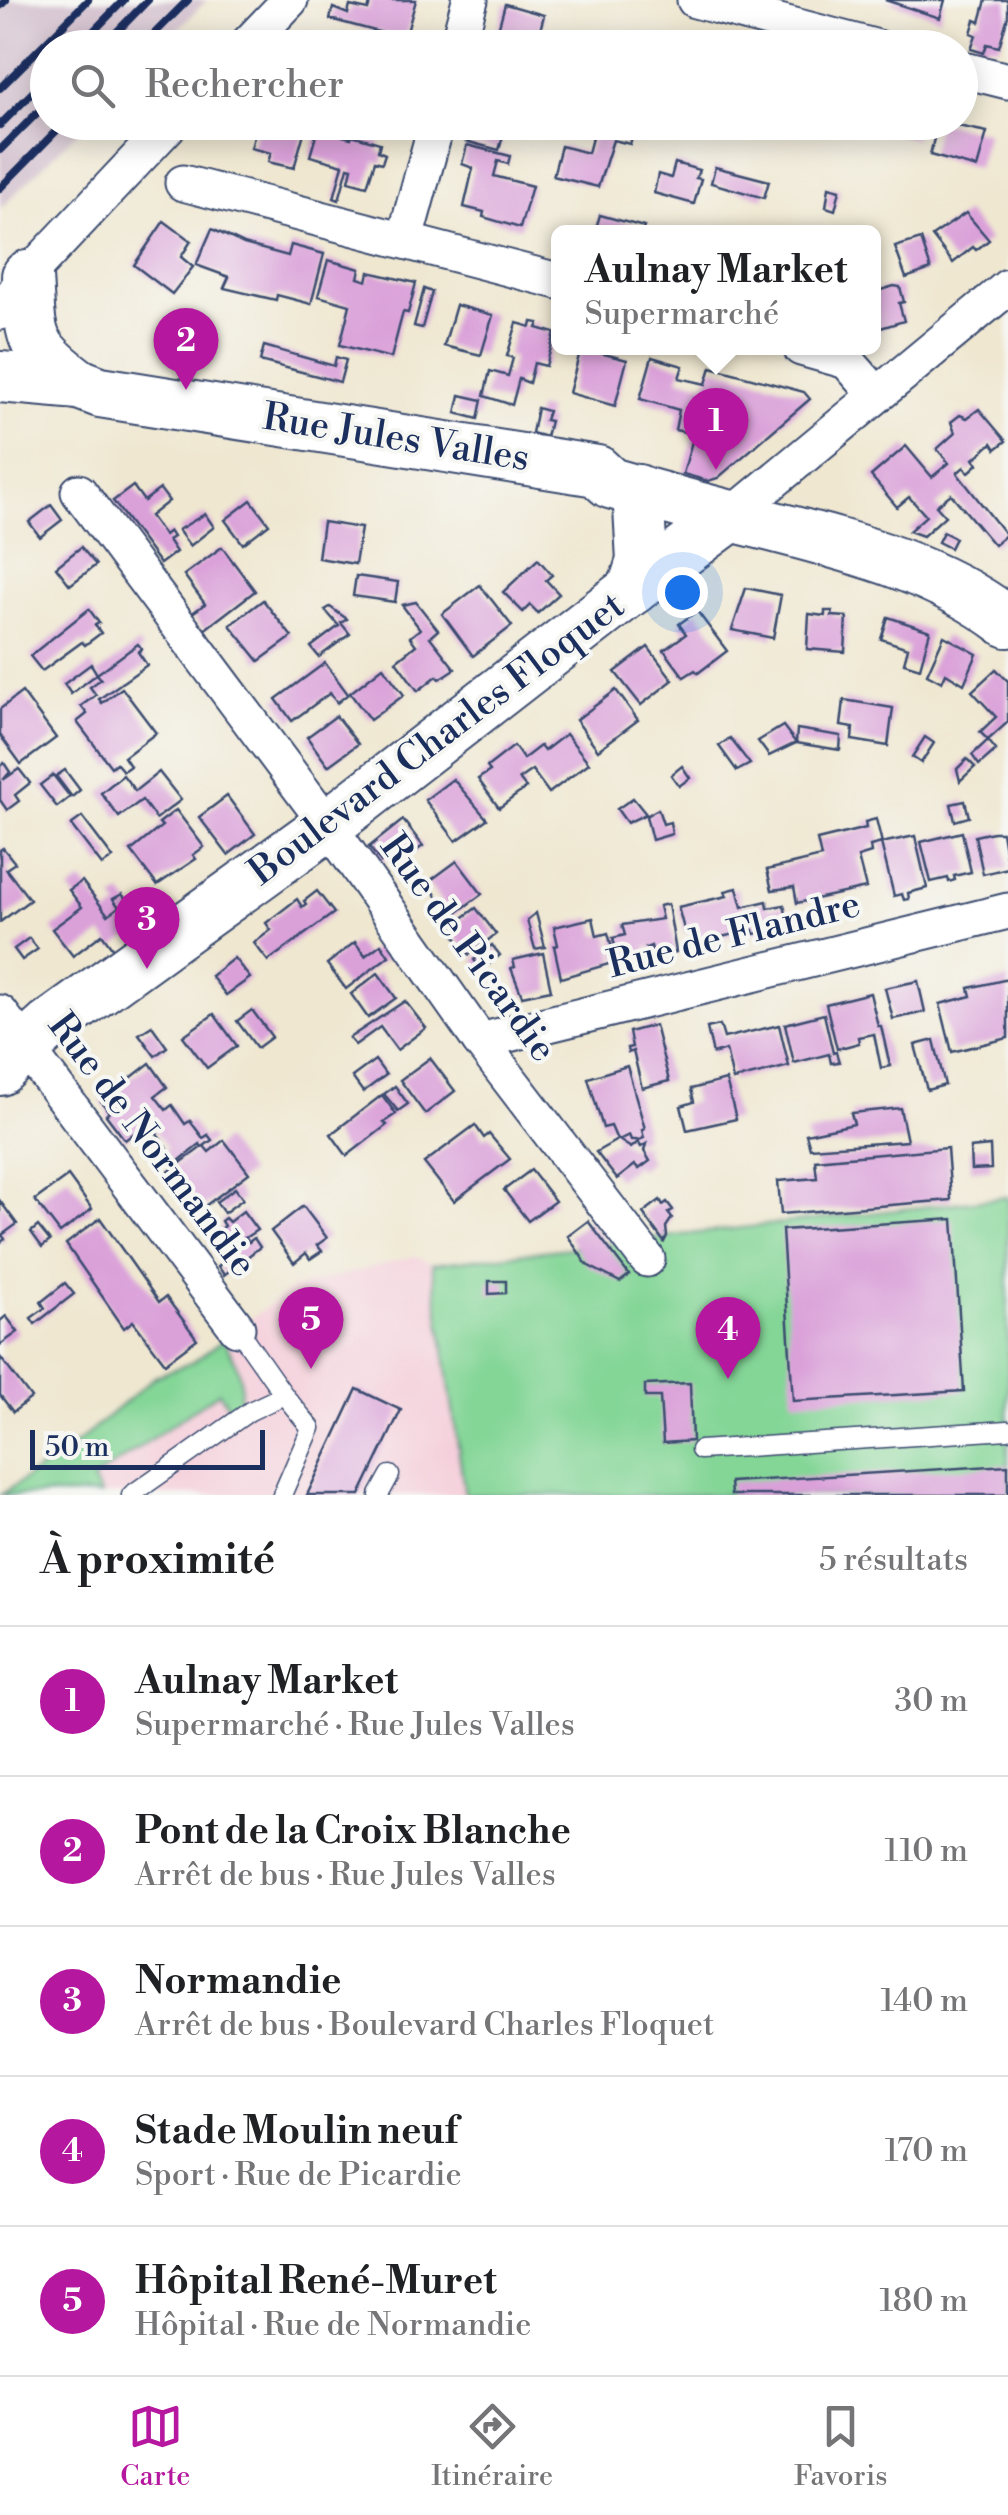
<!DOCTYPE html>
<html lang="fr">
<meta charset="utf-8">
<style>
:root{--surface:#fff;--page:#f6f6f6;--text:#202124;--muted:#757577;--line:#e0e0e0;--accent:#b5179e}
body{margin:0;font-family:"Libre Bodoni",serif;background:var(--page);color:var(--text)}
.scale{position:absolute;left:30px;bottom:25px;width:235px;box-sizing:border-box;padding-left:10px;border:5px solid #1b2f5e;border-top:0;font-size:28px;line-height:35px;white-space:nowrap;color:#1b2f5e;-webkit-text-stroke:8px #f6f6f2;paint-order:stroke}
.you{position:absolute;left:682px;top:592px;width:35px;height:35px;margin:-25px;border:8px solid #fff;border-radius:50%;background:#1a73e8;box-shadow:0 0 0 15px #1a73e833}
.badge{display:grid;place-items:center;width:65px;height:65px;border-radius:50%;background:var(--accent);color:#fff;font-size:32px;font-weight:700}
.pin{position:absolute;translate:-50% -82px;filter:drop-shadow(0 2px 5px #0008)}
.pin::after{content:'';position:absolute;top:52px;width:35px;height:30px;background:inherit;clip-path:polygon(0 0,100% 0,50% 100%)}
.popup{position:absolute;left:551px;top:225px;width:330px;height:130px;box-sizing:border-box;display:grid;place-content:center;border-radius:15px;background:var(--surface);filter:drop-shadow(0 2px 8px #0005);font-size:32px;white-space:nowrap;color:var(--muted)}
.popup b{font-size:38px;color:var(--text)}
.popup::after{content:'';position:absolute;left:50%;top:100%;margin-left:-20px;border:20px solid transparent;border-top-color:var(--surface)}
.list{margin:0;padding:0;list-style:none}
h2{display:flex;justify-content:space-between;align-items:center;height:130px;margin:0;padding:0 40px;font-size:42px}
h2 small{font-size:32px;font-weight:400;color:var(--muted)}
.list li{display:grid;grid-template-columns:65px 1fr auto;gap:30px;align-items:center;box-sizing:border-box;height:150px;padding:0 40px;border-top:2px solid var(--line)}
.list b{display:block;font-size:38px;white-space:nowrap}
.list p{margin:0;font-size:32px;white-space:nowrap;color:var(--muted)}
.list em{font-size:32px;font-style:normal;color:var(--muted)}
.icon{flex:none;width:55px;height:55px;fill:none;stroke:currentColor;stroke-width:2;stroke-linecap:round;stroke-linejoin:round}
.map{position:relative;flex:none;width:1008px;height:1495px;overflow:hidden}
.search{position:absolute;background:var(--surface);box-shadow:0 5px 25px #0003;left:30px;right:30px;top:30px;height:110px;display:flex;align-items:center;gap:25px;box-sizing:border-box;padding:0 35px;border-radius:55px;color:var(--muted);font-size:38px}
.sheet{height:880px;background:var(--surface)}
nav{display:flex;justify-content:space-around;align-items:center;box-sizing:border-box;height:140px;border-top:2px solid var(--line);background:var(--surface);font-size:28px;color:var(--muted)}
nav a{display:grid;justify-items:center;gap:5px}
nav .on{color:var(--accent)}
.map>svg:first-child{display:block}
</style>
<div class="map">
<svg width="1008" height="1495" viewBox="0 0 1008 1495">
<rect width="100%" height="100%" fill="#f6f6f2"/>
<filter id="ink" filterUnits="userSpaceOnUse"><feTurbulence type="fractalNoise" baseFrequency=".01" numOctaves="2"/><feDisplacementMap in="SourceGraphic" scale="20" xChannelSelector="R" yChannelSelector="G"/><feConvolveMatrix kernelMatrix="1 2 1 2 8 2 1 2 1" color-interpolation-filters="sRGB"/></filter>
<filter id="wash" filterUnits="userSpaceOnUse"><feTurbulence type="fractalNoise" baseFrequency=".0048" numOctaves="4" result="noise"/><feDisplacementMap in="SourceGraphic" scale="40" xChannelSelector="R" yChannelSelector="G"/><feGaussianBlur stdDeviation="2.25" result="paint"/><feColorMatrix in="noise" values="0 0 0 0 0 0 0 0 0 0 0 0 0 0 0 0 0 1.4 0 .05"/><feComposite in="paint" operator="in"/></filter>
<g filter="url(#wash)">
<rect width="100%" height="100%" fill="#efe7d0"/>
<polygon fill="#f5cfdb" points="415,1256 432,1264 465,1495 1,1495 72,1447 156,1376 193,1362 291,1289"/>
<polygon fill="#d1bdcc" points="0,0 207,0 160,47 48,48 48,122 86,123 0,209"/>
<g fill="#84d697" stroke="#50827a" stroke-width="2.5">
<polygon points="1008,1197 1008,1495 465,1495 432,1264"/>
<path d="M223 1340C237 1361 247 1382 237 1407L231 1411 219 1392 92 1480 101 1495H1L72 1447 156 1376 193 1362Z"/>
</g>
<g id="blocks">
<g fill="#daa1d9">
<polygon points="371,0 416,0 405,39 330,19 333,8 348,14 350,6 368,10"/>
<polygon points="885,0 945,0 940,18"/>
<polygon points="986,0 1008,0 1008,16 999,47 987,44 984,53 971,49 976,35 971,33 975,20 980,22"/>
<polygon points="505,4 544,15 538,38 530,36 527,48 493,48"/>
<polygon points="369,38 399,46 399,48 366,48"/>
<polygon points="258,122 307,122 294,168 268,162 271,153 251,148"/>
<polygon points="320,122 346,122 343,136 351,138 352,135 380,143 378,151 385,154 382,163 375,161 367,186 349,181 352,168 348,167 339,200 334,198 343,165 310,156"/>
<polygon points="470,122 507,122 499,150 465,141"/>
<polygon points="563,122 605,122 628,129 631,123 636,124 630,144 613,140 598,187 553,176 561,146 588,153 593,134 562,126"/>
<polygon points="781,122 805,122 803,130"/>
<polygon points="835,122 858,122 856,131 834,126"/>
<polygon points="881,122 919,122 914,139 879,130"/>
<polygon points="938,122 987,132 977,168 930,155"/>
<polygon points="467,145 510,156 508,164 498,161 494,176 532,186 520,228 483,217 484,212 464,207 473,168 462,164"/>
<polygon points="675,163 699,170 696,178 701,179 694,204 654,193 658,174 671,178"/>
<polygon points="715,167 769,181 764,198 711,183"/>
<polygon points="829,187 840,190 835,210 826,207"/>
<polygon points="966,213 989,240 976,250 973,247 953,263 932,236"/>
<polygon points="600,215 644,227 642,232 595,232"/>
<polygon points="164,221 191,241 181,257 193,267 172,294 134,265"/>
<polygon points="212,229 244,244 288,256 291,245 324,254 311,304 277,295 276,300 224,288 229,277 196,265"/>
<polygon points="921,239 931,269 906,278 895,247"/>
<polygon points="328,260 360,269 358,278 367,281 369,272 416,283 408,313 403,312 391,358 340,345 350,305 318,296"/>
<polygon points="894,286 900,287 904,302 899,303 904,321 874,330 874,292"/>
<polygon points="424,289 432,292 422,328 414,326"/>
<polygon points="456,305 493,315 481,355 444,346"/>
<polygon points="532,322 539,323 537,328 555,333 546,366 534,363 529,383 519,379 512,405 484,396 490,371 508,376 513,358 507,356 517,323 531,327"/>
<polygon points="264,346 334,366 336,357 346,360 340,382 260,361"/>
<polygon points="581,348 627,360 615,406 569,393"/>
<polygon points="652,357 683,366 679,378 706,384 711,367 804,392 810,399 718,478 708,481 683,474 694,434 675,430 679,410 640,399"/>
<polygon points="460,395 482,400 478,419 456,413"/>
<polygon points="537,408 548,411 545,420 550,421 546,437 532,433"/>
<polygon points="979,409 1006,441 996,449 992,443 974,459 978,464 968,473 964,467 957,473 1006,535 994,545 951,494 936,506 945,516 923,536 909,531 926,516 909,497 897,507 871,476 906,446 932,477 949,463 937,449 955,433 951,422 960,415 967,418"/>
<polygon points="133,486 144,501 160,489 169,501 150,516 164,535 169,531 173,537 168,540 176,552 160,564 113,501"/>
<polygon points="251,500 269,524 243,544 225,520"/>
<polygon points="51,505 62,520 40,537 29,522"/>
<polygon points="205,514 214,527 190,546 178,530"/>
<polygon points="323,522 361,528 355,564 318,558"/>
<polygon points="943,532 955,538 950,548 938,542"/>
<polygon points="81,547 96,565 70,585 56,567"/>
<polygon points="222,547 255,591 204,630 191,614 205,604 184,575"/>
<polygon points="538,559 552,575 546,580 559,594 538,613 530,605 523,612 503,592"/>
<polygon points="356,576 398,582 395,602 353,596"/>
<polygon points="480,585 512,626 473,656 442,614"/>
<polygon points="746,588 781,595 773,638 732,630"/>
<polygon points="263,600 292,637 259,661 230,625"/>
<polygon points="416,602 438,630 430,637 455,669 440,679 437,676 418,691 396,661 416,645 410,637 420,629 402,605"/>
<polygon points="330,607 347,619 341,623 350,634 319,657 311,647 339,626 325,610"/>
<polygon points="89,609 99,623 95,625 101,633 85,645 82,642 42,671 30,656"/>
<polygon points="697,611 727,651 698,673 695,670 684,677 664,650 686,634 679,624"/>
<polygon points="825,611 833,611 832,616 847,617 845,652 807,649 809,614 825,616"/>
<polygon points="888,617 930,631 920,668 904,663 908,648 881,639"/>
<polygon points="944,636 977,654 964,684 946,673 942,682 927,674"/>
<polygon points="138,644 142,649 138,652 147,665 99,699 102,703 122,688 156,733 124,757 130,766 123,771 116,763 111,767 77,722 87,714 81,706 96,695 90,687 101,679 97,674 71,694 64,684 91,664 97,674"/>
<polygon points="648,647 673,680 641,705 615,672"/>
<polygon points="325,663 348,694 337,703 330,693 292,721 276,699"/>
<polygon points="383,667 404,695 370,720 350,693"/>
<polygon points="996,669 1008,681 1008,722 988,740 980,732 996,717 972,691"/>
<polygon points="616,690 638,720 598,750 576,720"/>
<polygon points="22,692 56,738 21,764 0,735 0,709"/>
<polygon points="844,700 893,708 888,746 852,740 853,728 841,726"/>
<polygon points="336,716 358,744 328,766 307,737"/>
<polygon points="783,726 796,743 769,756 758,741"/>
<polygon points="797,729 841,736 840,750 796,743"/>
<polygon points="566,734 589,763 549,793 532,770 519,779 526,788 499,808 478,779 490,771 487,767 514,746 523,759 540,746 544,751"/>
<polygon points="925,737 934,743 921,763 912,757"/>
<polygon points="730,738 750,764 737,771 719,746"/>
<polygon points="988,740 996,750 979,765 972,755"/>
<polygon points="967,759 975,767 960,781 957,769"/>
<polygon points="4,763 10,772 3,780 19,769 30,783 15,795 19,801 7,810 0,800 0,766"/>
<polygon points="682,766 690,778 679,786 671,775"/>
<polygon points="65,770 80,790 72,797 56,776"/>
<polygon points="159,772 181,800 156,819 142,800 119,817 101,793 123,775 135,791"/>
<polygon points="53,775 70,797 57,807 40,785"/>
<polygon points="453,779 487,819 456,841 425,800"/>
<polygon points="227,796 255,834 228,855 199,817"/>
<polygon points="633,798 646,814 627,823 617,809"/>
<polygon points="965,801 969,817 955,821 951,804"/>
<polygon points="658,809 663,824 670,822 672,834 652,840 646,816"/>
<polygon points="176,810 204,847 193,855 196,859 157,885 131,851 162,826 159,823"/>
<polygon points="82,817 113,858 102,865 71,825"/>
<polygon points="876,819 882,843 870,846 871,853 858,857 866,888 797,903 794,887 772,890 767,870 821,857 817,840 866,828 865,822"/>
<polygon points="403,820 423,846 401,862 393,852 381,862 369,847"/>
<polygon points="962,832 971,872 954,876 955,880 949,882 948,878 931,882 921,842"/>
<polygon points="993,832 1002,832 1008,868 983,874 975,836"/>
<polygon points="915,836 927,888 908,893 909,899 904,900 902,894 894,896 881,843"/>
<polygon points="3,848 15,863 6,869 30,900 0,922 0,850"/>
<polygon points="457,861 482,894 452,916 427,883"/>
<polygon points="82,881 108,915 119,907 113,899 122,894 140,918 136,921 141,928 113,949 102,934 73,956 52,929 82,907 69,890"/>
<polygon points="737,888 742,907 767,901 768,908 784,905 789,926 754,934 753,930 694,943 691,932 685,933 678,907 727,896 725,891"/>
<polygon points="317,891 334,913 268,961 254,943 271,930 266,923 297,899 302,907 306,904 304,901"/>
<polygon points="668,904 676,952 654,957 651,946 646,948 648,953 618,959 613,938 625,935 622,925 662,919 659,906"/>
<polygon points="476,908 496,934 469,955 449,928"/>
<polygon points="536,913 545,947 535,949 527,920"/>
<polygon points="593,918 597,936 608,933 616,962 561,978 554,946 558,945 554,927"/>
<polygon points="29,938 38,949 22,960 14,949"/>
<polygon points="355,942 365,956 381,944 389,956 346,989 327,964"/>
<polygon points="492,945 500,955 482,970 474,960"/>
<polygon points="543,953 551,990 522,996 511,968 515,967 513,960"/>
<polygon points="234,958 250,978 226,995 211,976"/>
<polygon points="378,973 396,998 368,1018 351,994"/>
<polygon points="1008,979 1008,1038 952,1052 940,1004 971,996 969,988"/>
<polygon points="918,981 925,1012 893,1019 885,988"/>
<polygon points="870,993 878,1026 881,1026 890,1066 881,1068 874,1034 858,1037 859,1043 837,1049 826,1004"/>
<polygon points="405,1001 426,1028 397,1050 380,1027 355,1045 349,1038"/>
<polygon points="252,1010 272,1037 257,1048 237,1021"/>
<polygon points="214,1014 237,1046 207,1068 183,1036"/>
<polygon points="824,1014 833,1053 836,1052 839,1062 831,1063 829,1054 794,1063 785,1024"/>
<polygon points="655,1025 669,1081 642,1088 633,1051 628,1053 627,1048 632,1047 629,1032"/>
<polygon points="720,1025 724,1038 779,1025 789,1066 733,1080 726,1050 713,1054 707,1028"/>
<polygon points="152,1026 167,1047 155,1056 139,1034"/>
<polygon points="934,1040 945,1085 927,1090 915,1045"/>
<polygon points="430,1058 455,1091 425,1114 400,1080"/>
<polygon points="375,1060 386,1075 363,1092 352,1077"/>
<polygon points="150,1063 167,1087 155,1096 166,1110 172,1105 185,1124 190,1121 203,1138 208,1135 212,1140 204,1146 209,1152 224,1140 249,1173 197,1212 167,1173 202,1147 200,1144 174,1165 164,1151 167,1148 149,1122 125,1140 106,1115 109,1112 101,1101"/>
<polygon points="627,1066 645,1129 642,1130 644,1138 639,1140 631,1140 629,1135 619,1140 631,1148 638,1142 641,1147 646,1144 644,1151 650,1161 639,1169 635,1165 617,1179 596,1152 617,1140 611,1126 603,1128 588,1078"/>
<polygon points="726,1080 736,1119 687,1130 681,1106 694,1102 691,1089"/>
<polygon points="395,1086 408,1104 398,1111 384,1094"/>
<polygon points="382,1095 396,1114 384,1122 387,1125 347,1156 331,1134"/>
<polygon points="900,1108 907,1141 810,1148 806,1134 854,1124 851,1113"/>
<polygon points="475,1125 484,1138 489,1134 510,1159 454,1201 424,1163"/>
<polygon points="990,1146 991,1169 971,1170 970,1148"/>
<polygon points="947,1148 951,1200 781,1214 778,1181 817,1178 815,1160"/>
<polygon points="531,1170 555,1201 528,1221 504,1190"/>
<polygon points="68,1176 92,1209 60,1233 35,1200"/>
<polygon points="235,1188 243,1199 224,1213 216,1202"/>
<polygon points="660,1200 663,1205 667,1202 673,1210 668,1213 672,1218 666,1227 667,1236 664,1242 643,1213"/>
<polygon points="0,1201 17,1224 2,1235 5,1239 0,1243"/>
<polygon points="303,1206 327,1238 317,1245 322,1251 310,1259 306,1253 294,1263 271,1231"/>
<polygon points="243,1211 257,1230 245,1238 249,1242 254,1238 260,1247 224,1275 218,1266 226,1260 209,1237 224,1226 221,1221 225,1218 229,1222"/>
<polygon points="100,1218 159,1302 166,1297 197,1339 165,1363 133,1321 124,1328 66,1244"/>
<polygon points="953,1219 964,1391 793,1401 782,1230"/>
<polygon points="588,1221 629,1275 620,1282 587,1265 568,1236"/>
<polygon points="38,1226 50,1241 42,1247 31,1232"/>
<polygon points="489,1281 506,1281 506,1293 489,1294"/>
<polygon points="65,1283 74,1294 35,1324 31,1318 45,1308 41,1302"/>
<polygon points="6,1316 18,1332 0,1345 0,1321"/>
<polygon points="0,1357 31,1398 13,1412 0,1395"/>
<polygon points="690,1383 692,1441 663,1443 660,1397 645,1397 645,1385"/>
<polygon points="357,1389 401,1410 360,1495 307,1495"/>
<polygon points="1008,1465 1008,1495 731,1495 730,1482"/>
</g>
</g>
</g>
<g filter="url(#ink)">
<use href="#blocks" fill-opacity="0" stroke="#3b4b6f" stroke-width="2.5"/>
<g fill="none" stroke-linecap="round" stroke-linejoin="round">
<g stroke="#3b4b6f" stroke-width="21">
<g id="lane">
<polyline points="237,1328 284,1395"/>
<polyline points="700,1450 1008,1430"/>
<polyline points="131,1495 250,1411 284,1395 311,1428 282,1495"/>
<polyline points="379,1495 390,1475"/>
</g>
</g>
<g stroke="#3b4b6f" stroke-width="39">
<g id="street">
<polyline points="695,0 878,48"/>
<polyline points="244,48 290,0"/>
<polyline points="457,48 470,0"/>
<polyline points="960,69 1008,81"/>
<polyline points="183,183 558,281"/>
<polyline points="405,239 437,122"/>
<polyline points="0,312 27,276 172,122"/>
<polyline points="801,348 847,361 877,395"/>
<polyline points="79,492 328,825 480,1041 647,1259"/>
<polyline points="731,516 1008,287"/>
<polyline points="0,1013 237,1328"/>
<polyline points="480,1041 1008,911"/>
</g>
</g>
<g stroke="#3b4b6f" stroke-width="54">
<g id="secondary">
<path d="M27 276C31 340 27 345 79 384"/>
<path d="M0 377 79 384 100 392 597 471 610 483C662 498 714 512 767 525 852 547 938 568 1008 622"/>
<polyline points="633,589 642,561 638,490"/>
<polyline points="0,1070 48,1027 328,825 626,594 731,516"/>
</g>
</g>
<use href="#lane" stroke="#fff" stroke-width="18"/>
<use href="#street" stroke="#fff" stroke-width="35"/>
<use href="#secondary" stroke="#fff" stroke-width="50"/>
<g stroke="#1b2f5e" stroke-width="8">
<polyline points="0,6 6,0"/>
<polyline points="77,48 124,0"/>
<polyline points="101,48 148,0"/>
<polyline points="140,48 188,0"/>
<polyline points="0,88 88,0"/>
<polyline points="0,125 48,77"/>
<polyline points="0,150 48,102"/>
<polyline points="0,188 65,122"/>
</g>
</g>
</g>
<g text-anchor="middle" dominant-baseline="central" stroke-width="8" stroke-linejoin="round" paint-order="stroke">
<g font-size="38" fill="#1b2f5e" stroke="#f6f6f2">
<text transform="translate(396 438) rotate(9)">Rue Jules Valles</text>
<text transform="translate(437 739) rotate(-37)">Boulevard Charles Floquet</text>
<text transform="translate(734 935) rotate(-14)">Rue de Flandre</text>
<text transform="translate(468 948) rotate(54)">Rue de Picardie</text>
<text transform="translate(152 1145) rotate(53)">Rue de Normandie</text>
</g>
</g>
</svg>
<div class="scale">50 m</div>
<div class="you"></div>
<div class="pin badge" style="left:716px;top:470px">1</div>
<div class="popup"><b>Aulnay Market</b>Supermarché</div>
<div class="pin badge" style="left:186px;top:390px">2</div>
<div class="pin badge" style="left:147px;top:969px">3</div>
<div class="pin badge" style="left:728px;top:1379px">4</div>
<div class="pin badge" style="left:311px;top:1369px">5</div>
<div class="search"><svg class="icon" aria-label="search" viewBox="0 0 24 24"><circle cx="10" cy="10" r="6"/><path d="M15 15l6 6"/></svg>Rechercher</div>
</div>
<section class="sheet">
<h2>À proximité<small>5 résultats</small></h2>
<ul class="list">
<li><span class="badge">1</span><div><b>Aulnay Market</b><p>Supermarché · Rue Jules Valles</p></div><em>30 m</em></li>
<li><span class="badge">2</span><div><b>Pont de la Croix Blanche</b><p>Arrêt de bus · Rue Jules Valles</p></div><em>110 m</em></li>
<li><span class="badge">3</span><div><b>Normandie</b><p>Arrêt de bus · Boulevard Charles Floquet</p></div><em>140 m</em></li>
<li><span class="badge">4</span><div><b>Stade Moulin neuf</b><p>Sport · Rue de Picardie</p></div><em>170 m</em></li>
<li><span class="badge">5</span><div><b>Hôpital René-Muret</b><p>Hôpital · Rue de Normandie</p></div><em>180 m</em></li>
</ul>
</section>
<nav>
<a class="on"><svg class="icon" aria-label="map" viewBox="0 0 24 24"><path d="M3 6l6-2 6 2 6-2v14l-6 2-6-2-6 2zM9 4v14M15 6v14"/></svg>Carte</a>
<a><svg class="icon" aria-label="directions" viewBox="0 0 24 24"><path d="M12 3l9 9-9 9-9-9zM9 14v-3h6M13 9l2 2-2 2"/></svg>Itinéraire</a>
<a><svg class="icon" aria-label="saved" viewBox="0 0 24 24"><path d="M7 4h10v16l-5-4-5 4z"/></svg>Favoris</a>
</nav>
